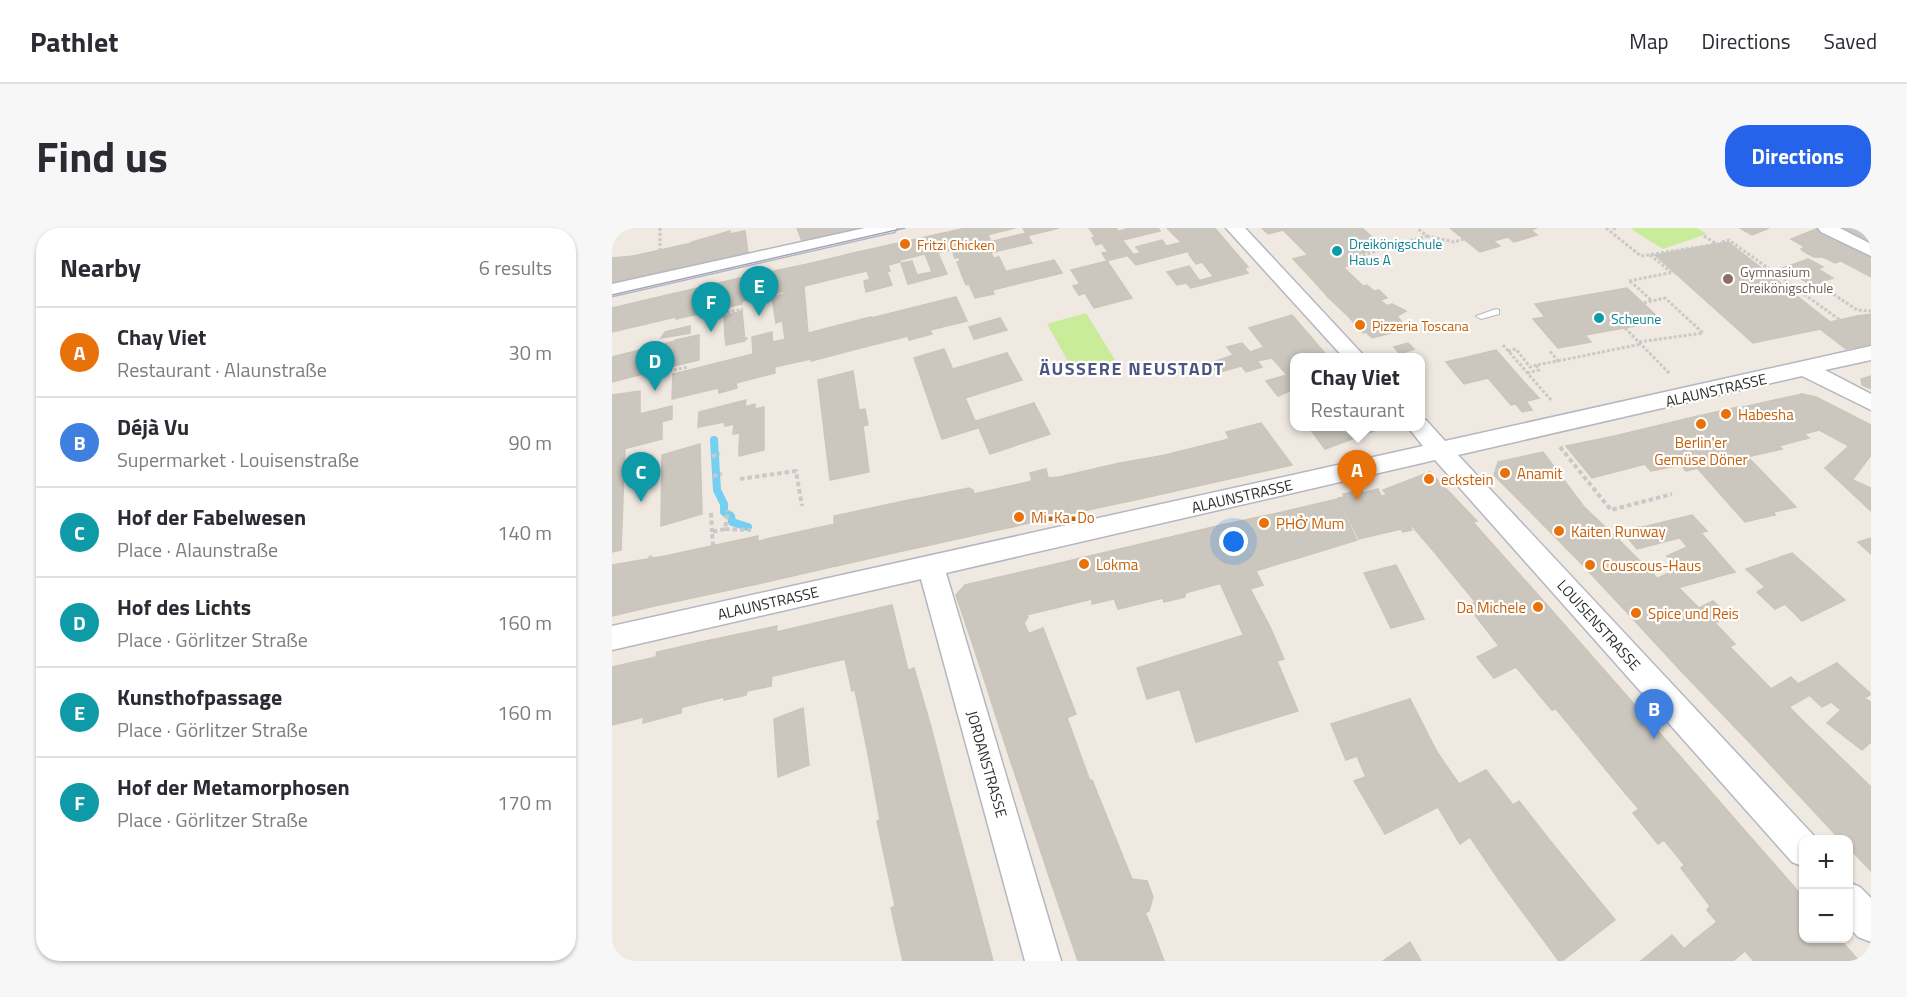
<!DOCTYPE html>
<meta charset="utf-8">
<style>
:root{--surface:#fff;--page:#f7f7f7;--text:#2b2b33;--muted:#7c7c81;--line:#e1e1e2;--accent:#2563eb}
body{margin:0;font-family:"Titillium Web",sans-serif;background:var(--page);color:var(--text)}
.controls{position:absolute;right:18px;bottom:18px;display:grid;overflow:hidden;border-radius:12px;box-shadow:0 2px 4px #0004}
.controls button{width:54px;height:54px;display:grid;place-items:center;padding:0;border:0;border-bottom:2px solid var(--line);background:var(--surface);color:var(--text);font:30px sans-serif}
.you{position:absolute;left:622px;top:314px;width:21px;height:21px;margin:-15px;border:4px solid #fff;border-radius:50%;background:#1a73e8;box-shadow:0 0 0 9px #1a73e833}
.badge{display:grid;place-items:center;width:39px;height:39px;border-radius:50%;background:var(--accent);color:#fff;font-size:20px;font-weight:700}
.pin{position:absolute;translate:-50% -50px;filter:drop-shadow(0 2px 3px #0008)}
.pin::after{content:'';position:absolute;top:32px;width:21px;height:18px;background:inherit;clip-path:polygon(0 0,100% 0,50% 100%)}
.popup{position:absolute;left:678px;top:125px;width:135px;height:78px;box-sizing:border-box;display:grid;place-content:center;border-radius:12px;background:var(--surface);filter:drop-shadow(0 2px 4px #0005);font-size:20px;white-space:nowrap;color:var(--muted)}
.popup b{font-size:22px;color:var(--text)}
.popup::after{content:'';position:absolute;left:50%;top:100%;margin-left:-12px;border:12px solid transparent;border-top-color:var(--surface)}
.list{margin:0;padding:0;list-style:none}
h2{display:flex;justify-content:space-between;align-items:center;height:78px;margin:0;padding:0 24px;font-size:26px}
h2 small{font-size:20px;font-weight:400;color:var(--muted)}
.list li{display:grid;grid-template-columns:39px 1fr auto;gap:18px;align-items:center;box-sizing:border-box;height:90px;padding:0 24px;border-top:2px solid var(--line)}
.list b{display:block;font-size:22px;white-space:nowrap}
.list p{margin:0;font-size:20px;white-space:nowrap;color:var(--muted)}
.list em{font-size:20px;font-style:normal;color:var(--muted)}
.map{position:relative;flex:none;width:1259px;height:733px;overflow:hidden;border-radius:24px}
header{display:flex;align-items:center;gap:36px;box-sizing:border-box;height:84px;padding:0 30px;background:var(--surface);border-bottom:2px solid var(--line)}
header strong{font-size:28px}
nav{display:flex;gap:33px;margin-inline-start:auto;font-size:21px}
.intro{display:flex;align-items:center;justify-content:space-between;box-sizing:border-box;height:144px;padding:0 36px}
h1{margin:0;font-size:42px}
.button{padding:15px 27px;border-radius:24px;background:var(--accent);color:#fff;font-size:21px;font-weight:700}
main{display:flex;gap:36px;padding:0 36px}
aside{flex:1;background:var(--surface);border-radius:24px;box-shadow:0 2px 4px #0004}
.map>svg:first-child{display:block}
</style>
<header>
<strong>Pathlet</strong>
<nav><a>Map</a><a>Directions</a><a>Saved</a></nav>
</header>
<div class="intro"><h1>Find us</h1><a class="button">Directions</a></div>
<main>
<aside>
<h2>Nearby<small>6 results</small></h2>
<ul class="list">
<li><span class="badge" style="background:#e8710a">A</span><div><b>Chay Viet</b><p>Restaurant · Alaunstraße</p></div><em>30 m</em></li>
<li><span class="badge" style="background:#3f7fe0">B</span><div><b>Déjà Vu</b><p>Supermarket · Louisenstraße</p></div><em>90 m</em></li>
<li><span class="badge" style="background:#0f9aa8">C</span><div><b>Hof der Fabelwesen</b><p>Place · Alaunstraße</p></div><em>140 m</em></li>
<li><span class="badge" style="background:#0f9aa8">D</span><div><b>Hof des Lichts</b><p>Place · Görlitzer Straße</p></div><em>160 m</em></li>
<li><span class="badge" style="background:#0f9aa8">E</span><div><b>Kunsthofpassage</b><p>Place · Görlitzer Straße</p></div><em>160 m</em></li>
<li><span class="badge" style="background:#0f9aa8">F</span><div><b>Hof der Metamorphosen</b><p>Place · Görlitzer Straße</p></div><em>170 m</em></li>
</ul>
</aside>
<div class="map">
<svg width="1259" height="733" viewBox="0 0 1259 733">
<rect width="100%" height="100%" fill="#efe9e1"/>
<g fill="#c9ec9a">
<polygon points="1023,0 1085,0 1095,6 1051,21 1019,1"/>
<polygon points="474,85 503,132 462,144 435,96"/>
</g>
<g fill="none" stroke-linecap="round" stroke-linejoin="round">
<polyline stroke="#75cff0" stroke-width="8" points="102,212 105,262 112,276 112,284 119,288 120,294 136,299"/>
</g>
<g fill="#cbc7bf" stroke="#cbc5ba" stroke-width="1.5">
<polygon points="185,0 248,0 190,13"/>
<polygon points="354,0 360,17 326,25 318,8"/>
<polygon points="354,0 403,0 358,11"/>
<polygon points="411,0 447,0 415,8"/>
<polygon points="477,0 504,0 506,3 483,9"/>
<polygon points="518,0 546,0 548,3 511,12 504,4"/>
<polygon points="555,0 603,0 606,4 569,14"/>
<polygon points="650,0 750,0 771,19 739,28 746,35 698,49 681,31 696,27 671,2 656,6"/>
<polygon points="838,0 925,0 919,2 925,7 902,14 896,9 881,13 888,18 868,24"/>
<polygon points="1128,0 1157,0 1140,7"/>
<polygon points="1229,0 1259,0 1259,15"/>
<polygon points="1204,1 1249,25 1223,35 1211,29 1202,29 1191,23 1189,21 1193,19 1179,11"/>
<polygon points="118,3 118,6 133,3 136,25 82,37 80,14"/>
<polygon points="504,4 521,26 495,33 490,25 496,24 490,15 484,17 480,10"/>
<polygon points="606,4 636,39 601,48 574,13"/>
<polygon points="414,5 420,15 365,28 361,18"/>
<polygon points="376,7 379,14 361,18 358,11"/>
<polygon points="318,8 325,23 288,32 282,16"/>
<polygon points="550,12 554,18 528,24 524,19"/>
<polygon points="574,13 581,22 524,37 516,28"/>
<polygon points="1116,14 1218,94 1245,88 1259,99 1259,116 1234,121 1208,101 1141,115 1043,27"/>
<polygon points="80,15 82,37 20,50 21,28"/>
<polygon points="282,16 288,34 250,44 246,24"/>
<polygon points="353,19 355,25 363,24 371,42 350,47 345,34 348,33 347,29 343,30 340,22"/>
<polygon points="581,22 591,34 584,36 578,28 576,23"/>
<polygon points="325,23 335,46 296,56 289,35 300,33 305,47 320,44 313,26"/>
<polygon points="246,24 250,44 192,58 191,37"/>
<polygon points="1250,24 1259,29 1259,49 1229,33"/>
<polygon points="379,25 382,31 368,34 365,28"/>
<polygon points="21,28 20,50 0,55 0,30"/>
<polygon points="387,29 394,44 375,48 368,34"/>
<polygon points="1196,31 1211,39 1186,49 1171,40"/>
<polygon points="442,32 450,45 380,62 375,48"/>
<polygon points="495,33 520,70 482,80 473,65 467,67 461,58 468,56 459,42"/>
<polygon points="191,37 192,59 130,73 128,50"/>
<polygon points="276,37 278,43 275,44 280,57 254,64 252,53 258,51 255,43"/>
<polygon points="577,38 587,52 565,57 555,44"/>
<polygon points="731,39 751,58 716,69 698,49"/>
<polygon points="632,40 636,45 579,60 575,56"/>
<polygon points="1206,41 1221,50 1200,57 1186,49"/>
<polygon points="371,42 376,52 354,57 350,47"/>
<polygon points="128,50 130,76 64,91 64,65"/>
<polygon points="376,52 382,66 363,70 357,56"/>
<polygon points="755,57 762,63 767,62 775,70 768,72 775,78 737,89 716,69"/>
<polygon points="192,59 196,106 173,111 167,67 172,66 172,63"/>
<polygon points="1015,60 1050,93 973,107 979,114 946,120 921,91 933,89 923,76"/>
<polygon points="64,65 64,89 0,104 0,80"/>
<polygon points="167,67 170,93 164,95 160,69"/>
<polygon points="344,69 355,93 318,102 320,106 297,112 296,108 264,116 259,90"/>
<polygon points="780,76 794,83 785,88 789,93 751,105 737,89"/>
<polygon points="130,83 132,104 113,108 112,88"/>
<polygon points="1259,86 1259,99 1245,88"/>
<polygon points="680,87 717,130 682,130 682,145 675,147 660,130 645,133 638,124 652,119 637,100"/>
<polygon points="259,89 264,116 199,133 196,105"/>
<polygon points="388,90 395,102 362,111 357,99"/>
<polygon points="78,98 78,105 49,110 53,104"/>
<polygon points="773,98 779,105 760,110 754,104"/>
<polygon points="132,104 133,113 114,117 113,108"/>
<polygon points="160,104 161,121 141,126 140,109"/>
<polygon points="196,106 199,131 162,139 161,114"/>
<polygon points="87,107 87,132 62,138 63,112"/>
<polygon points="63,113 62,138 0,154 0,129"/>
<polygon points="630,115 638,124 650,139 634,144 615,119"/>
<polygon points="796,115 802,121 788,126 782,119"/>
<polygon points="161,121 163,145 124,155 125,160 107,165 106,160 60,171 61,146"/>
<polygon points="332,121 366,200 330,211 302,130"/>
<polygon points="884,122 912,154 927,170 899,177 876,150 852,156 834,134"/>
<polygon points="395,125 410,152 353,170 341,141"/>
<polygon points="622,127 629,138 605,145 598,135"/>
<polygon points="241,143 247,182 253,181 256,197 251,198 257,244 218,252 206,152"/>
<polygon points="682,145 682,161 666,168 654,153"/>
<polygon points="1259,148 1259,161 1250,157 1249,151"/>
<polygon points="28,163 28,186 60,178 60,191 0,208 0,167"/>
<polygon points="1190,166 1207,202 1192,206 1197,210 1167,218 1127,180"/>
<polygon points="1190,166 1204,169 1259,197 1237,218 1207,202"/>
<polygon points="134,172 133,179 143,176 143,181 152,179 152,215 127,220 128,205 121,206 122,196 113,198 112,194 86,199 87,184"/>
<polygon points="914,173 920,182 910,184 904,176"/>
<polygon points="422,175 438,206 378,226 364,193"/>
<polygon points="1126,179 1167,218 1170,221 1113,234 1073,191"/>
<polygon points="1073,191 1113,234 1074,243 1069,237 1039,243 1007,207"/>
<polygon points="50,194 50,211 0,224 0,208"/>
<polygon points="649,195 680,237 568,262 553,227 617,211 614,204"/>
<polygon points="1259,197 1259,227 1239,216"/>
<polygon points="696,198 775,198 713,221"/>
<polygon points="1007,207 1033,236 980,250 954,218"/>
<polygon points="152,215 152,222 127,228 127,220"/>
<polygon points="88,216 90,286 49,298 50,227"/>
<polygon points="1239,216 1259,227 1241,251 1213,240"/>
<polygon points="13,221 12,243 0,247 0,224"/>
<polygon points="931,224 972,279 1007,312 965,331 882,247 886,234"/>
<polygon points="553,227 568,262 518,273 508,235"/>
<polygon points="1136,229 1184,279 1162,284 1163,288 1113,234"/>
<polygon points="1113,234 1162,287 1133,294 1086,241"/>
<polygon points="508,235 518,273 457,286 447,249"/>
<polygon points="1213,240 1259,260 1259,283"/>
<polygon points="434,241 436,250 447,249 457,286 400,299 394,259 420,253 418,245"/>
<polygon points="12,243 9,322 0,324 0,247"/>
<polygon points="818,244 865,293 861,294 867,301 819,320 800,298 798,299 800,302 791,304 789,301 747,311 726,270 732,269 731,266 750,262 751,265 766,261 769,268 775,267 771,262"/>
<polygon points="394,259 400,299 304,320 302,271 357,260 361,262 362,266"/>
<polygon points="302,271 304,320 224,338 222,288"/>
<polygon points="725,271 745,312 686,330 666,285"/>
<polygon points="666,285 686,330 630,347 609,297"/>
<polygon points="1080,287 1095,303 1044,316 1031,299"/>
<polygon points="223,296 224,338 141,357 146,313"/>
<polygon points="609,297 632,349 573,365 573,369 552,374 551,370 506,381 486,326"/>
<polygon points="1027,299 1031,299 1044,316 1025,321 1010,303"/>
<polygon points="867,301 918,358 864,375 819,320"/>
<polygon points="1090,306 1123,344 1101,350 1068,310"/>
<polygon points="146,308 141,357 47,377 48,329"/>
<polygon points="1259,310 1259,326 1246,314"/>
<polygon points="1007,312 1029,334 1037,334 1044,341 1044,344 1041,346 1053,358 1010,379 965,331"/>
<polygon points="1075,319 1101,350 1058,362 1046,350 1068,340 1055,328"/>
<polygon points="1180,325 1233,372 1190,393 1173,376 1163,381 1145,364 1153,359 1134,341"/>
<polygon points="486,326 502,371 480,376 480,371 439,381 427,340"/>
<polygon points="48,329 47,377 0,388 0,337"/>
<polygon points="784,337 812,391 779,400 752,345"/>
<polygon points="427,340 439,381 414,387 416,389 412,395 417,406 364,426 344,367 353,357"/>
<polygon points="644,343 651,357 638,361 630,347"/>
<polygon points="632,349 658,399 632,408 608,355"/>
<polygon points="918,358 928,369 1007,459 940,482 904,439 882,450 865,429 887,418 855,377"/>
<polygon points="1053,358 1058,362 1066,359 1087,380 1101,373 1117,388 1103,395 1123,416 1070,444 1010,379"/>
<polygon points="280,377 296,442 240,463 233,431 161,448 164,404"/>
<polygon points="165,398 159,458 135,463 134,467 112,472 112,469 75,478 85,415"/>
<polygon points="658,399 672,431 535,471 525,440"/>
<polygon points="431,400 464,486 393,516 364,426"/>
<polygon points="85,415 75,478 70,479 69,485 31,495 32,489 0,497 0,439 44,429 45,424"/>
<polygon points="1117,418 1189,491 1141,518 1070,444"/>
<polygon points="665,433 686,483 584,514 568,462"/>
<polygon points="1225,435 1259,466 1253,470 1239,463 1210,479 1186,456"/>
<polygon points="302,440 319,499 256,526 243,462"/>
<polygon points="1179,449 1198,467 1177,479 1159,461"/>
<polygon points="1007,459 1067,527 1013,565 945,482"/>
<polygon points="1239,463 1259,474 1259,514 1250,522 1215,495 1229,482 1219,474"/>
<polygon points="798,471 825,524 754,549 745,528 734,532 719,496"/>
<polygon points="191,480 197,537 166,549 162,491"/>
<polygon points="455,490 478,553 415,582 393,516"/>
<polygon points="1189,491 1259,559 1259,584 1224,607 1141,518"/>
<polygon points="319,499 336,565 268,592 256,526"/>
<polygon points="825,524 847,556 874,542 901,577 907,573 940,615 887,652 858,609 848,616 826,579 773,606 742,553"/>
<polygon points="1067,527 1127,596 1073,638 1052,612 1046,616 1021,585 1027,581 1013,565"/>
<polygon points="480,552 509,624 440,657 415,582"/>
<polygon points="336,565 357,643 283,678 265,593"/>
<polygon points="1259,584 1259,643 1236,619 1236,612 1229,612 1224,607"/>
<polygon points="1127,596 1192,670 1192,674 1133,723 1111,693 1106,696 1105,694 1095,682 1098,678 1069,640"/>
<polygon points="940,615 1003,692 950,733 947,733 887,652"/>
<polygon points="509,624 520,651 535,653 541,669 537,683 533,685 539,698 472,733 466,733 440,657"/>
<polygon points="357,643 381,733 291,733 279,680"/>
<polygon points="1192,674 1192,710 1227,710 1247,733 1142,733 1133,723"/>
<polygon points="1111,693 1133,723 1121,733 1100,733 1082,712 1105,694 1106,696"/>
<polygon points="539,698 552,733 472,733"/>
<polygon points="1060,707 1072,721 1058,733 1029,733"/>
<polygon points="1082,712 1100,733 1058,733 1072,721"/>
<polygon points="798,714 809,733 771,733"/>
</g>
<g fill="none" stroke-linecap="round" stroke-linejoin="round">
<g stroke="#b4b7c1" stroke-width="2">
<polygon id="service" points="884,81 887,82 887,86 869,91 864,88"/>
</g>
<g stroke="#b4b7c1" stroke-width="3">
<g id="minor">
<polygon points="253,0 285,0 282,4 276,5 0,68 0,56"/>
<polygon points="614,0 633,0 754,130 732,130"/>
<polygon points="1206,0 1228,0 1259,16 1259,28 1209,4"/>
<polygon points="1259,118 1259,132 1213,142 1259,166 1259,182 1190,148 846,227 1204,610 1192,612 1192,639 1180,634 823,232 334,345 449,733 413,733 309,351 0,422 0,398 811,218 795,198 808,198 808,191 814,192 833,213"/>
<polygon points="1236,654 1248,659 1259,670 1259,714 1246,709 1236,698"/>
</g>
</g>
<g stroke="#c9c9c9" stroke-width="3" stroke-dasharray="3 2" stroke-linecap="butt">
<polyline points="48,0 48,22"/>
<polyline points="994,0 1029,28 1111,15"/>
<polyline points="1001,0 1005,2"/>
<polyline points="815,8 842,14 852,11"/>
<polyline points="1092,8 1103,15"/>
<polyline points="1110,14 1117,12 1228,92"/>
<polyline points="1038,27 1059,44"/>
<polyline points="741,30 815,8 805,0"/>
<polyline points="1017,53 1062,44"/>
<polyline points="1018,53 1039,72"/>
<polyline points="1205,55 1245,82 1259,83"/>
<polyline points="110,86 131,81"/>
<polyline points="1013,100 1057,145"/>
<polyline points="134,109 134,113"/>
<polyline points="1027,114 1091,105 1053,70 1031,75"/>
<polyline points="891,117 939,172"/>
<polyline points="896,123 904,121 918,139 924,137"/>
<polyline points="946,133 1029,116"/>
<polyline points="57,143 76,139"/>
<polyline points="915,145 927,142 924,137 946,133 937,122"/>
</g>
<g stroke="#c9c9c9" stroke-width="4" stroke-dasharray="4.5 3" stroke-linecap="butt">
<polyline points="948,219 999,282 1060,266"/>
<polyline points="100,228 108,226"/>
<polyline points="101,248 110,246"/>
<polyline points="128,251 184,243 190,278"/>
<polyline points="99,285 100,304"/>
<polyline points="113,301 139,302"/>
<polyline points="101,318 100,304 113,301 116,282"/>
<polyline points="38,332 39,327"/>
</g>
<use href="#service" fill="#fff" fill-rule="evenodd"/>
<use href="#minor" fill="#fff" fill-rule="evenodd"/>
<polyline stroke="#a3a6b8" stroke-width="1.5" points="0,67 293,0"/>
</g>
<g fill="#e8710a" stroke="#fff" stroke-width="2">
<circle cx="293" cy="16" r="6"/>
<circle cx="748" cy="97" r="6"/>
<circle cx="1114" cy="186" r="6"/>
<circle cx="1089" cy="196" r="6"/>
<circle cx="893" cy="245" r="6"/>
<circle cx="817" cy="251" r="6"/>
<circle cx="407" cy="289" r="6"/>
<circle cx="652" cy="295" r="6"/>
<circle cx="947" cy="303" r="6"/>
<circle cx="472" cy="336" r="6"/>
<circle cx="978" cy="337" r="6"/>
<circle cx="926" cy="379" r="6"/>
<circle cx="1024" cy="385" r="6"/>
</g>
<g fill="#0f9aa8" stroke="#fff" stroke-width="2">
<circle cx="725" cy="23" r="6"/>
<circle cx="987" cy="90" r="6"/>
</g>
<circle fill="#8d6e63" stroke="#fff" stroke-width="2" cx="1116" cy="51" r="6"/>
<g text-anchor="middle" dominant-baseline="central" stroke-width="4.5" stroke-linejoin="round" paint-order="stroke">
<g font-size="14" fill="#0d838f" stroke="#fff" text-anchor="start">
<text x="737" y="15">Dreikönigschule<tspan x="737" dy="16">Haus A</tspan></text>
<text x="999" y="90">Scheune</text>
</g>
<g font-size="14" fill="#c56008" stroke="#fff" text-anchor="start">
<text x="305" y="16">Fritzi Chicken</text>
<text x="760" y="97">Pizzeria Toscana</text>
</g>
<g font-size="14" fill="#785e54" stroke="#fff" text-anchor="start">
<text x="1128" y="43">Gymnasium<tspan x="1128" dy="16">Dreikönigschule</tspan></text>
</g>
<g font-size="15" fill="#2e2e2e" stroke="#fff">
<text transform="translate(1104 162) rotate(-13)">ALAUNSTRASSE</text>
<text transform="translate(630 268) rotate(-13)">ALAUNSTRASSE</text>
<text transform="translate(156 375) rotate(-13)">ALAUNSTRASSE</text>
<text transform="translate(987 397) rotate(48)">LOUISENSTRASSE</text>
<text transform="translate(375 536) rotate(74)">JORDANSTRASSE</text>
</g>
<g font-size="15" fill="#c56008" stroke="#fff" text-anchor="start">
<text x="1126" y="186">Habesha</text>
<text x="1089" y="214" text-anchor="middle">Berlin'er<tspan x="1089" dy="17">Gemüse Döner</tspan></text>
<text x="905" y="245">Anamit</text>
<text x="829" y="251">eckstein</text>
<text x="419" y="289">Mi•Ka•Do</text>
<text x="664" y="295">PHỞ Mum</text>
<text x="959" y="303">Kaiten Runway</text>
<text x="484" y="336">Lokma</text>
<text x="990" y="337">Couscous-Haus</text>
<text x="914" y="379" text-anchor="end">Da Michele</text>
<text x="1036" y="385">Spice und Reis</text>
</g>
<g font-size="18" font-weight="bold" letter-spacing="1.5" fill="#4d5680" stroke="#fff">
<text x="520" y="140">ÄUSSERE NEUSTADT</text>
</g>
</g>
</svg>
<div class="controls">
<button>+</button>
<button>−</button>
</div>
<div class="you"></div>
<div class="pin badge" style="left:745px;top:272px;background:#e8710a">A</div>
<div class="popup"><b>Chay Viet</b>Restaurant</div>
<div class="pin badge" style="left:1042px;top:511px;background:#3f7fe0">B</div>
<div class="pin badge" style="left:29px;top:274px;background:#0f9aa8">C</div>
<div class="pin badge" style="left:43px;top:163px;background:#0f9aa8">D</div>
<div class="pin badge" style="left:147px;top:88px;background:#0f9aa8">E</div>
<div class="pin badge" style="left:99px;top:104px;background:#0f9aa8">F</div>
</div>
</main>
